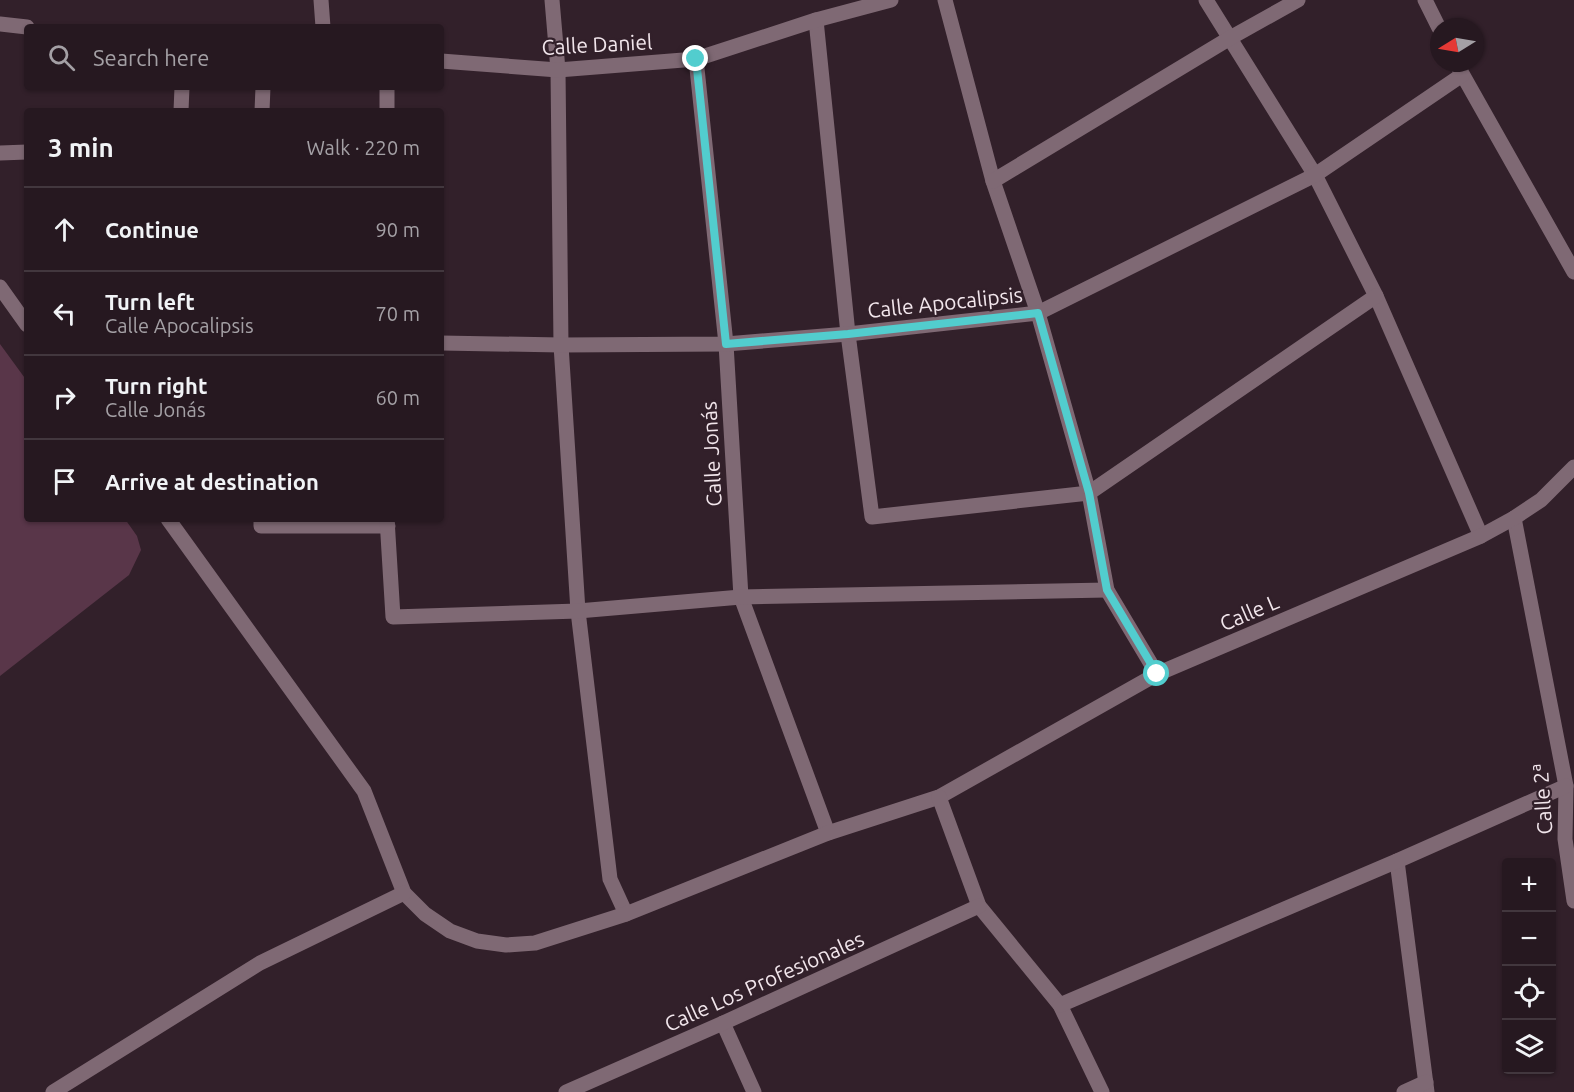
<!DOCTYPE html>
<meta charset="utf-8">
<style>
:root{--surface:#261820;--page:#2e2129;--text:#f1f3f6;--muted:#a4a0a5;--line:#42373e}
body{margin:0;font-family:Ubuntu,sans-serif;background:var(--page);color:var(--text)}
.controls{position:absolute;right:18px;bottom:18px;display:grid;overflow:hidden;border-radius:6px;box-shadow:0 2px 4px #0004}
.controls button{width:54px;height:54px;display:grid;place-items:center;padding:0;border:0;border-bottom:2px solid var(--line);background:var(--surface);color:var(--text);font:30px sans-serif}
.compass{position:absolute;left:1430px;top:18px;width:54px;height:54px;border-radius:50%;background:var(--surface);box-shadow:0 2px 4px #0004;rotate:259deg}
.stop{position:absolute;width:18px;height:18px;margin:-14px;border:4px solid #52cdce;border-radius:50%;background:#fff}
.stop.end{background:#52cdce;border-color:#fff;box-shadow:0 2px 6px #0008}
.list{margin:0;padding:0;list-style:none}
h2{display:flex;justify-content:space-between;align-items:center;height:78px;margin:0;padding:0 24px;font-size:26px}
h2 small{font-size:20px;font-weight:400;color:var(--muted)}
.list li{display:grid;grid-template-columns:39px 1fr auto;gap:18px;align-items:center;box-sizing:border-box;height:84px;padding:0 24px;border-top:2px solid var(--line)}
.list b{display:block;font-size:22px;white-space:nowrap}
.list p{margin:0;font-size:20px;white-space:nowrap;color:var(--muted)}
.list em{font-size:20px;font-style:normal;color:var(--muted)}
.icon{flex:none;width:33px;height:33px;fill:none;stroke:currentColor;stroke-width:2;stroke-linecap:round;stroke-linejoin:round}
.map{position:relative;flex:none;width:1574px;height:1092px;overflow:hidden}
.search{position:absolute;background:var(--surface);box-shadow:0 2px 4px #0004;left:24px;top:24px;width:420px;height:66px;display:flex;align-items:center;gap:15px;box-sizing:border-box;padding:0 21px;border-radius:6px;color:var(--muted);font-size:22px}
.panel{position:absolute;background:var(--surface);box-shadow:0 2px 4px #0004;left:24px;top:108px;width:420px;height:414px;border-radius:6px}
.map>svg:first-child{display:block}
</style>
<div class="map">
<svg width="1574" height="1092" viewBox="0 0 1574 1092">
<rect width="100%" height="100%" fill="#32202a"/>
<polygon fill="#593649" points="0,344 27,381 27,519 125,519 137,536 141,550 129,575 0,676"/>
<g fill="none" stroke-linecap="round" stroke-linejoin="round">
<g stroke="#7f6974" stroke-width="15">
<polyline points="321,0 323,27"/>
<polyline points="552,0 558,70 561,345 578,611 610,879 626,914"/>
<polyline points="945,0 993,181 1038,313 1089,493 1107,590 1157,674"/>
<polyline points="1206,0 1315,175 1376,296 1481,536"/>
<polyline points="1425,0 1439,28"/>
<polyline points="816,20 848,334 872,517 1089,493 1376,296"/>
<polyline points="0,24 27,27"/>
<polyline points="696,59 726,344 741,597 828,833"/>
<polyline points="441,61 558,70 696,59 816,20 891,0"/>
<polyline points="1456,63 1574,272"/>
<polyline points="181,111 182,87"/>
<polyline points="262,111 263,87"/>
<polyline points="387,111 387,87"/>
<polyline points="0,153 27,152"/>
<polyline points="993,181 1230,38 1298,0"/>
<polyline points="0,287 27,325"/>
<polyline points="441,343 561,345 726,344 848,334 1038,313 1315,175 1462,75"/>
<polyline points="1514,518 1566,786 1565,839 1574,901"/>
<polyline points="168,519 364,791 404,893 425,914 450,931 477,941 506,945 535,943 626,914 828,833 939,797 1157,674 1481,536 1514,518 1541,500 1574,467"/>
<polyline points="261,519 261,526 388,526"/>
<polyline points="387,519 393,617 578,611 741,597 1107,590"/>
<polyline points="939,797 979,906 1060,1005 1102,1092"/>
<polyline points="1397,861 1427,1092"/>
<polyline points="1060,1005 1397,861 1566,786"/>
<polyline points="723,1023 754,1092"/>
<polyline points="53,1092 260,963 404,893"/>
<polyline points="566,1092 723,1023 979,906"/>
<polyline points="1404,1092 1426,1082"/>
</g>
</g>
<g fill="none" stroke-linecap="round" stroke-linejoin="round">
<polyline stroke="#52cdce" stroke-width="8" points="696,59 726,344 848,334 1038,313 1089,493 1107,590 1157,674"/>
</g>
<g text-anchor="middle" dominant-baseline="central" stroke-width="4.5" stroke-linejoin="round" paint-order="stroke">
<g font-size="21" fill="#f2e6ec" stroke="#32202a">
<text transform="translate(597 44) rotate(-3)">Calle Daniel</text>
<text transform="translate(945 302) rotate(-6)">Calle Apocalipsis</text>
<text transform="translate(711 454) rotate(-93)">Calle Jonás</text>
<text transform="translate(1249 612) rotate(-23)">Calle L</text>
<text transform="translate(1542 799) rotate(-94)">Calle 2ª</text>
<text transform="translate(764 981) rotate(-24)">Calle Los Profesionales</text>
</g>
</g>
</svg>
<div class="controls">
<button>+</button>
<button>−</button>
<button><svg class="icon" aria-label="locate" viewBox="0 0 24 24"><circle cx="12" cy="12" r="6"/><path d="M12 2v4M12 18v4M2 12h4M18 12h4"/></svg></button>
<button><svg class="icon" aria-label="layers" viewBox="0 0 24 24"><path d="M12 4l9 5-9 5-9-5zM3 14l9 5 9-5"/></svg></button>
</div>
<svg class="compass" viewBox="-18 -18 36 36"><path d="M0-13l5 13h-10z" fill="#e53935"/><path d="M0 13l5-13h-10z" fill="#a4a0a5"/></svg>
<div class="stop" style="left:1157px;top:674px"></div>
<div class="stop end" style="left:696px;top:59px"></div>
<div class="search"><svg class="icon" aria-label="search" viewBox="0 0 24 24"><circle cx="10" cy="10" r="6"/><path d="M15 15l6 6"/></svg>Search here</div>
<section class="panel">
<h2>3 min<small>Walk · 220 m</small></h2>
<ul class="list">
<li><svg class="icon" aria-label="ahead" viewBox="0 0 24 24"><path d="M12 20V5M6 11l6-6 6 6"/></svg><div><b>Continue</b></div><em>90 m</em></li>
<li><svg class="icon" aria-label="left" viewBox="0 0 24 24"><path d="M17 20v-9H6M10 6l-5 5 5 5"/></svg><div><b>Turn left</b><p>Calle Apocalipsis</p></div><em>70 m</em></li>
<li><svg class="icon" aria-label="right" viewBox="0 0 24 24"><path d="M7 20v-9h11M14 6l5 5-5 5"/></svg><div><b>Turn right</b><p>Calle Jonás</p></div><em>60 m</em></li>
<li><svg class="icon" aria-label="arrive" viewBox="0 0 24 24"><path d="M6 21V4h12l-3 4 3 4H6"/></svg><div><b>Arrive at destination</b></div></li>
</ul>
</section>
</div>
